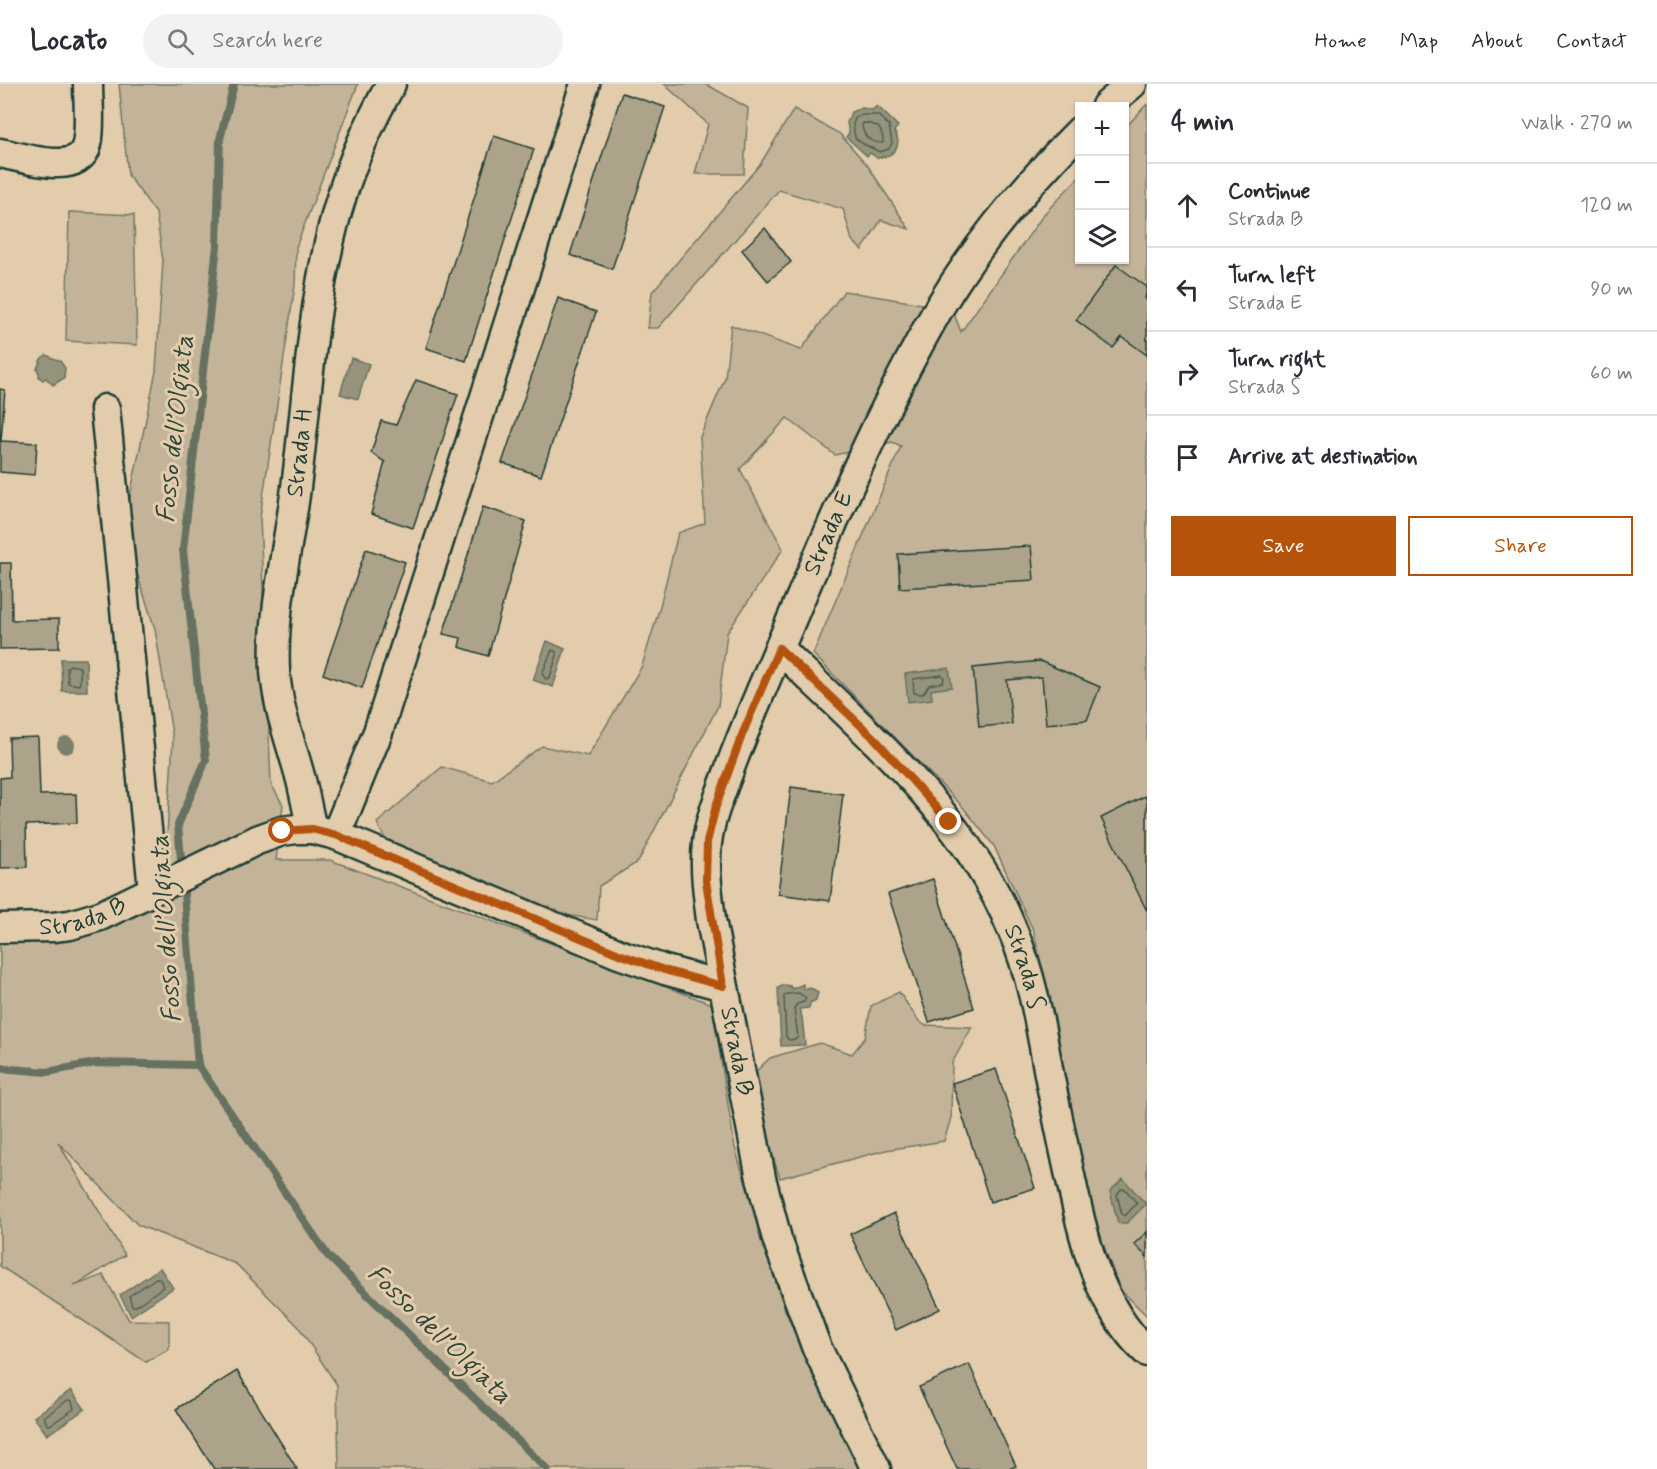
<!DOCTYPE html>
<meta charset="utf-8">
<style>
:root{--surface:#fff;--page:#f2f2f3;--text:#2b2b33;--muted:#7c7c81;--line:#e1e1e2;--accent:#b45309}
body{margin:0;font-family:Mynerve,sans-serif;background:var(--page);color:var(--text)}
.controls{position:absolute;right:18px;top:18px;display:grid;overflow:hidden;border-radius:0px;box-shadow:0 2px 4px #0004}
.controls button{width:54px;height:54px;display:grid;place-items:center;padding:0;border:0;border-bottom:2px solid var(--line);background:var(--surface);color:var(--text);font:30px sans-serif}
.stop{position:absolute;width:18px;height:18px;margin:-14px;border:4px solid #b45309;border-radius:50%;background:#fff}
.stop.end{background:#b45309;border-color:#fff;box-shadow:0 2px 6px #0008}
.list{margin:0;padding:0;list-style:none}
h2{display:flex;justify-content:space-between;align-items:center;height:78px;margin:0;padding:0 24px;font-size:26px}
h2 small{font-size:20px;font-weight:400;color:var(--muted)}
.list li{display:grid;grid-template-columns:39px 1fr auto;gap:18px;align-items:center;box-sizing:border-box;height:84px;padding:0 24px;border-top:2px solid var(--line)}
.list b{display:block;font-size:22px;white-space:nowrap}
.list p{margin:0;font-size:20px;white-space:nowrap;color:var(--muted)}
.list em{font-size:20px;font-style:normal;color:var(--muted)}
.actions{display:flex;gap:12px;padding:18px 24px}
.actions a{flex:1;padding:14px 0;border:2px solid var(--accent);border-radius:0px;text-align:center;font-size:21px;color:var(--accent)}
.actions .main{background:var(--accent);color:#fff}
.icon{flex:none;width:33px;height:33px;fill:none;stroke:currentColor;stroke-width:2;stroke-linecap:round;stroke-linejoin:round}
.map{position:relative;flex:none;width:1147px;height:1385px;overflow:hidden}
header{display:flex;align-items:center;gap:36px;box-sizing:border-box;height:84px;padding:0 30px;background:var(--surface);border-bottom:2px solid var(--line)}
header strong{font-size:28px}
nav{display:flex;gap:33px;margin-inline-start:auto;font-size:21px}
.search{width:420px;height:54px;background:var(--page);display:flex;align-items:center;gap:15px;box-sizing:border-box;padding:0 21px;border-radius:33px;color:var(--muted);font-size:22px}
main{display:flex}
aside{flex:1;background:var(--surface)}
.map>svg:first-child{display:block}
</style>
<header>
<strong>Locato</strong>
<div class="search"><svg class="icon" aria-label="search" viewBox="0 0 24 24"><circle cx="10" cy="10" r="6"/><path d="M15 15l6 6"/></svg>Search here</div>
<nav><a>Home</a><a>Map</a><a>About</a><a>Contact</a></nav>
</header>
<main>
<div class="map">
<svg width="1147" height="1385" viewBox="0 0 1147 1385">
<rect width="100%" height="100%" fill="#e3ccac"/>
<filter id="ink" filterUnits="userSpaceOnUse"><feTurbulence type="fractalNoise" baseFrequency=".0167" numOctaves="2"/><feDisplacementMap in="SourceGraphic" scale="12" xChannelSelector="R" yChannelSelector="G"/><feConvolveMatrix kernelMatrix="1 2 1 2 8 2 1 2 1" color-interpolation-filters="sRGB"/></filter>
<g filter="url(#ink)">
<g fill="#c3b499" stroke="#717866" stroke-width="1.5">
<polygon points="119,0 358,0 296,163 295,201 260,433 271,700 283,721 276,776 330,776 712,920 735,1064 784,1224 860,1385 339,1385 337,1301 298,1242 236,1180 138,1141 58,1058 125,1171 74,1202 103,1191 129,1236 169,1237 169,1265 146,1278 0,1182 0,854 160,816 166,767 173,656 155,545 123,446 156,287 163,177 156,129 128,91"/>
<polygon points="664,0 706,0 748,24 744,90 695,90 708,40"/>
<polygon points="1147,20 1147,1232 1120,1205 1091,1129 1069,1012 1034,848 994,762 962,722 813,570 901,362 892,358 835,371 787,334 740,385 783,465 727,549 718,622 638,778 599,802 597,836 430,809 391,767 377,739 442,683 492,697 542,662 588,672 642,582 659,526 678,449 705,439 700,353 725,294 731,241 801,266 844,207 952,225 961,248 1044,130 1079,93 1080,176 1124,176 1125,44"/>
<polygon points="794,25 840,50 868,82 909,145 881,136 862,166 852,156 843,125 779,106 658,244 648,244 652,208 761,79"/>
<polygon points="69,128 134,131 137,261 66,257"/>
<polygon points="899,908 918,936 924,941 972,943 952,979 951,1034 944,1057 886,1066 780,1094 747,996 770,974 820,959 852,970 865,954 871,922"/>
</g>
<g fill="#95937c" stroke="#66715f" stroke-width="1.5">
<path d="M877 22 898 42 894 47C904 62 893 73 877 74L870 69 867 72 846 53 849 49 847 39 851 28 862 24 872 26Z"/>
<polygon points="46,271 60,277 65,284 64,294 53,301 46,294 43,296 39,293 39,289 37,285 41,275"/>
<polygon points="351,274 369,280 358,315 340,310"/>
<polygon points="547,557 565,565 553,603 533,596"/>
<polygon points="61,575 86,575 87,607 62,607"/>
<polygon points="949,584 952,603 931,606 932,615 908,618 905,590"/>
<path d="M803 900 804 906C810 903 813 904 818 909L816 916 810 919 809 924 799 925 802 933 805 961 781 962 778 904 784 901 790 902 792 905Z"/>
<polygon points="1123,1095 1146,1120 1127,1139 1118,1139 1110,1107"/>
<polygon points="160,1184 173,1204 131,1232 120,1211"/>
<polygon points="71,1306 85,1325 47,1351 34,1333"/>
</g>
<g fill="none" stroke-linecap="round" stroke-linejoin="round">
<g stroke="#4e5f51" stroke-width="1.5">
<path d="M862 31H878L889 42 892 59 889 65 879 68C870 62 865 63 855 54L853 40 856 33Z"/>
<path d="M863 39C878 40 883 44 883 59 871 59 864 54 862 42Z"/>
<polygon points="552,566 556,568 557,571 550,593 546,595 542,590"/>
<polygon points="70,581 80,583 80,598 79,601 68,599 67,584"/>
<polygon points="942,591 944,594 943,598 929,601 923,610 914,609 913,595"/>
<polygon points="799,909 806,914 804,918 797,920 794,925 798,953 796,955 789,956 786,953 784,912 787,910"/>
<polygon points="1121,1105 1125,1105 1137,1119 1125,1132 1122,1130 1117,1111"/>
<polygon points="156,1194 160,1195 163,1203 136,1222 132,1222 129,1212"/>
<polygon points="68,1316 72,1317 74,1325 50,1341 47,1341 44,1333"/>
</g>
<g stroke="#66715f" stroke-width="8">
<polyline points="182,786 178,741 206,676 183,466 217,162 220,55 234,0"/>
<polyline points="183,798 198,981 328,1172 547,1385"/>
<polyline points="0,984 47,988 95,979 198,981"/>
</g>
</g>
<g fill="#ada38a" stroke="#1f3d34" stroke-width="1.5">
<polygon points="622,9 665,23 612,185 570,171"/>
<polygon points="494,52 534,65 466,277 426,264"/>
<polygon points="765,144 791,178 768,197 742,166"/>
<polygon points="1116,181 1147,203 1145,215 1147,216 1147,271 1122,253 1113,264 1076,236"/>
<polygon points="558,214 596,228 541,392 502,379"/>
<polygon points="416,296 458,310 413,444 371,430 385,378 371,369 381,337 396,341"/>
<polygon points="0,305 5,306 1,357 37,359 35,391 0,388"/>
<polygon points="483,423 526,437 488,572 459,563 461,554 443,550"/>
<polygon points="1031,462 1034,496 900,504 898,470"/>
<polygon points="366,465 405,478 362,604 323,590"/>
<polygon points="0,479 11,479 12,536 59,535 59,564 0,565"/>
<polygon points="1040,577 1100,603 1087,636 1046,640 1042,593 1007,596 1012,640 979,643 973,584"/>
<polygon points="38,653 40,711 76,710 77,739 26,741 27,783 0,784 0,694 10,693 9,654"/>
<polygon points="791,703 843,710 830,817 778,810"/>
<polygon points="1145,712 1147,717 1147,827 1101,734"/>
<polygon points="933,795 974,924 929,938 888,810"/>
<polygon points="996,985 1035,1104 990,1118 952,999"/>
<polygon points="894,1129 940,1225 896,1246 850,1150"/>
<polygon points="1147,1148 1147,1173 1134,1160"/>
<polygon points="969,1280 1016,1382 1009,1385 957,1385 919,1303"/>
<polygon points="237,1287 297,1385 214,1385 176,1325"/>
</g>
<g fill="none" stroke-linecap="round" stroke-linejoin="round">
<g stroke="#1f3d34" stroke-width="33">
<g id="minor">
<polyline points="1106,22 1132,0"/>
<path d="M0 69C23 73 80 94 87 60 91 42 88 19 88 0"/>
<polyline points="105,325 153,805"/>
<path id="s1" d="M779 564C866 649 965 730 1012 845 1032 891 1040 940 1049 990 1056 1025 1063 1061 1071 1096 1084 1157 1099 1224 1147 1268"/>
<path id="s2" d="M312 745C308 729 305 712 301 696 291 658 278 627 275 587 272 528 287 469 295 411 308 313 312 206 342 111 354 72 371 36 391 0"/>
<polyline points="336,751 378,648 585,0"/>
<path id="s3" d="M0 844 53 843 70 841 100 832 257 756 282 747 297 745H312L336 751 619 870 665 886 723 902"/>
<path id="s4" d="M876 1385 816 1262 777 1155 761 1094 711 836C708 810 704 785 707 759 710 732 722 707 731 681 749 633 770 586 790 539 835 432 881 325 939 224 977 160 1027 100 1080 47"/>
</g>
</g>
<use href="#minor" stroke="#e3ccac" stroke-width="28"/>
</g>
<circle fill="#7c816d" cx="66" cy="661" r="9"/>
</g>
<g fill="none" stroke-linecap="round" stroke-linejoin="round" filter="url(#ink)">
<polyline stroke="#b45309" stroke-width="8" points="282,747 312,745 336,751 619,870 664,886 723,902 706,797 707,758 716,722 742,651 779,564 876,656 949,738"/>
</g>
<g text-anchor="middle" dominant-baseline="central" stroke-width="6" stroke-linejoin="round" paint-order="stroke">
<g font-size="24" fill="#1f3d34" stroke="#e3ccac">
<text stroke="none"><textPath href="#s2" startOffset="382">Strada H</textPath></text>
<text stroke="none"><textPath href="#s4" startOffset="987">Strada E</textPath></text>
<text stroke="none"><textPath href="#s3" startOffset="84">Strada B</textPath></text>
<text stroke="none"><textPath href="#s1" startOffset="408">Strada S</textPath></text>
<text transform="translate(736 967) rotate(79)">Strada B</text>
</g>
<g font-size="26" font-style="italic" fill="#2b463b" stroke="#e3ccac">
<text transform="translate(176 345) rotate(-84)">Fosso dell’Olgiata</text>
<text transform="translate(167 845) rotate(-94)">Fosso dell’Olgiata</text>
<text transform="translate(439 1251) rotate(44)">Fosso dell’Olgiata</text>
</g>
</g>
</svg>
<div class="controls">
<button>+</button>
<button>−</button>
<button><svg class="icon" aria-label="layers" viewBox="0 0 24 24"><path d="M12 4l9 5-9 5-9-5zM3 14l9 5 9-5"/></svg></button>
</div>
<div class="stop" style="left:282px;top:747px"></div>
<div class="stop end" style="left:949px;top:738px"></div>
</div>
<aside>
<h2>4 min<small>Walk · 270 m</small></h2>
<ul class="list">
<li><svg class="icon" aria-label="ahead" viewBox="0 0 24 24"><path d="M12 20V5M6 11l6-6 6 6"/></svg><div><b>Continue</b><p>Strada B</p></div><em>120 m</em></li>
<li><svg class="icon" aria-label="left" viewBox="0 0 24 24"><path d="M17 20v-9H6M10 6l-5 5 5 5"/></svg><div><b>Turn left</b><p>Strada E</p></div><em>90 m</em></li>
<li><svg class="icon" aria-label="right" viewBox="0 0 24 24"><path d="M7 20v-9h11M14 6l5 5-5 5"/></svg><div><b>Turn right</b><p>Strada S</p></div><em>60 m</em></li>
<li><svg class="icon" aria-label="arrive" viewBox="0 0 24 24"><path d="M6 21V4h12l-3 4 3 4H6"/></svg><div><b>Arrive at destination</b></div></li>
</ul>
<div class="actions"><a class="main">Save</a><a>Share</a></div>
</aside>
</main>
